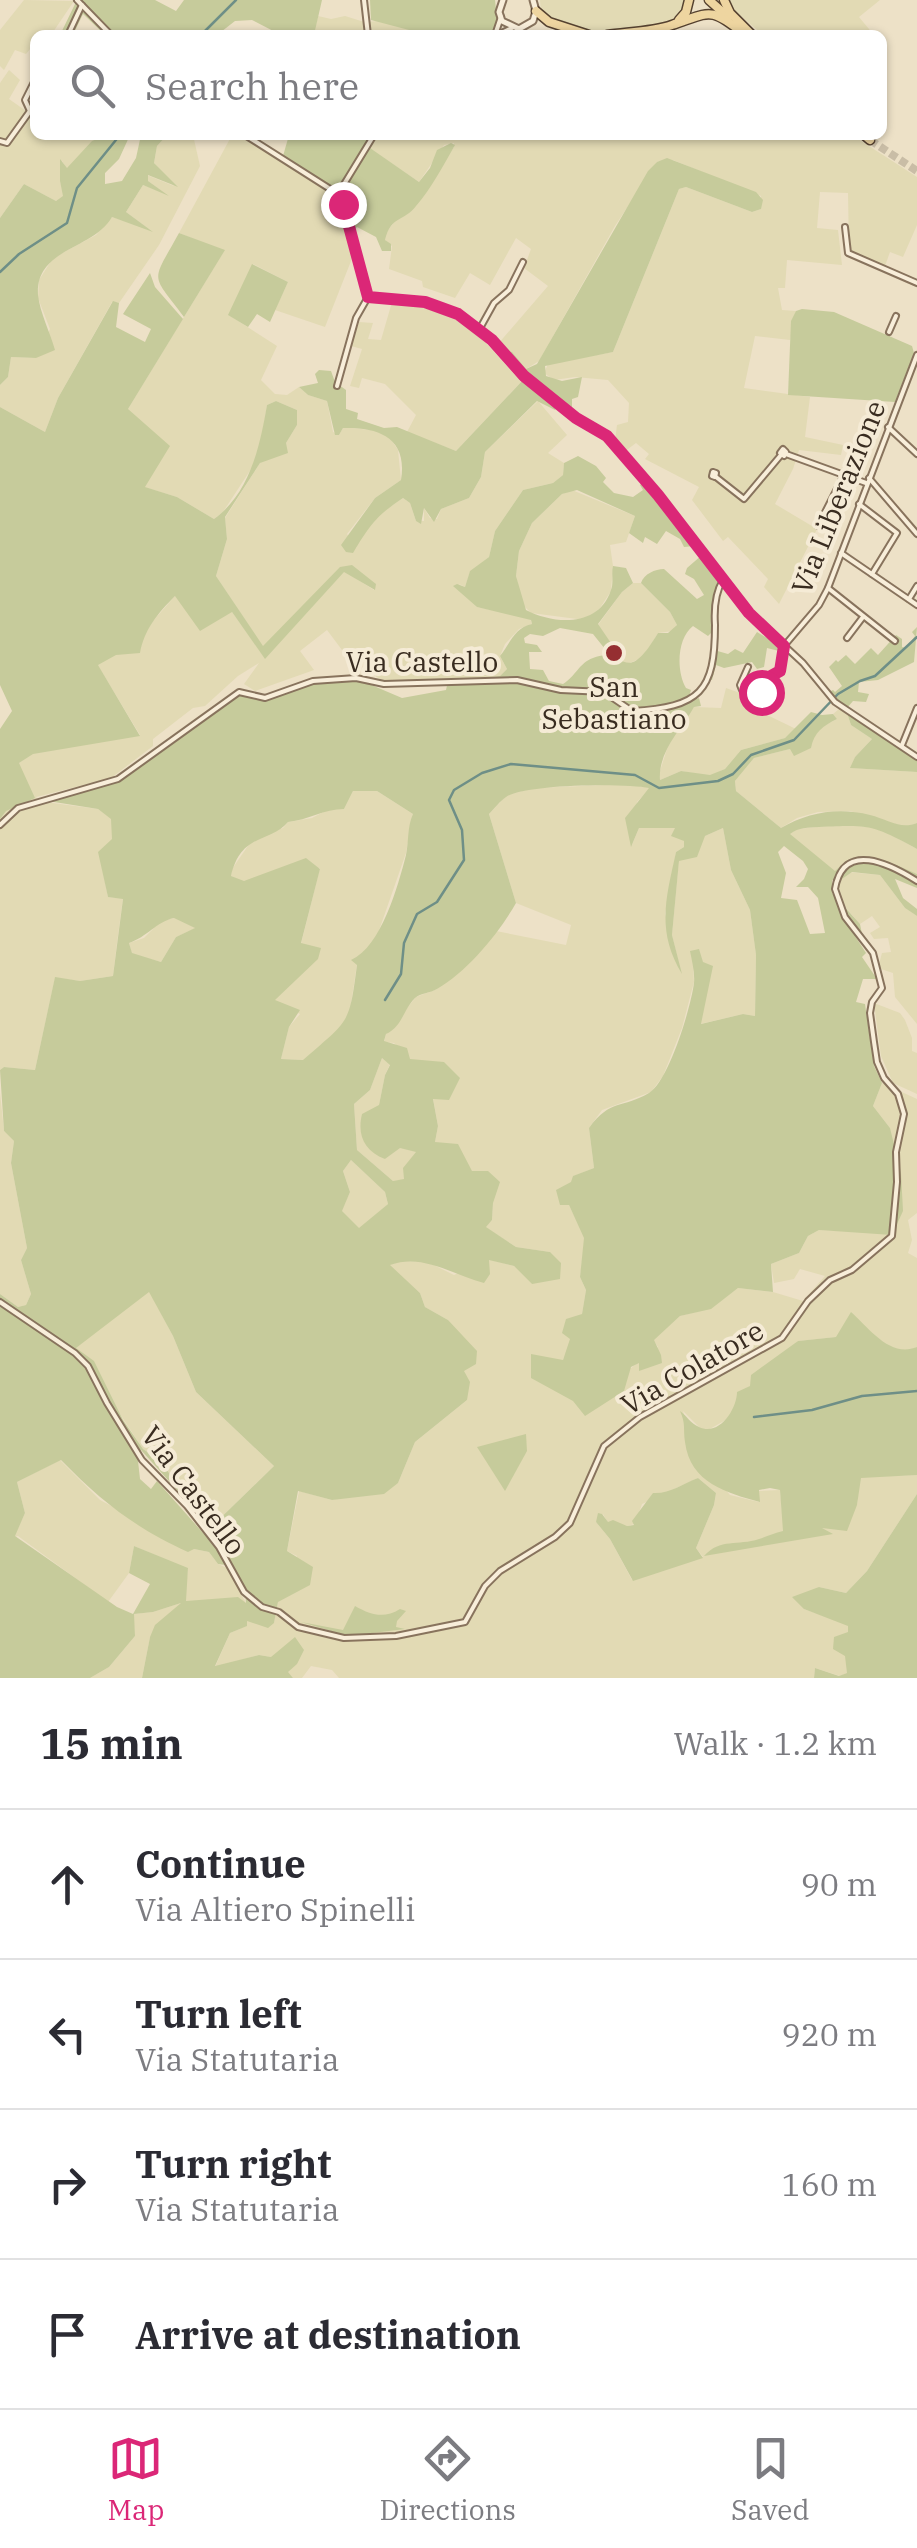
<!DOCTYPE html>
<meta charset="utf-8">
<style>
:root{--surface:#fff;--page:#f2f2f3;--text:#2b2b33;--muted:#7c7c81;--line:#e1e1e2;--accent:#db2777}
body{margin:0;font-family:"IBM Plex Serif",serif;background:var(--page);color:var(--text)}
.stop{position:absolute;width:30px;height:30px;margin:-22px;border:8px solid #db2777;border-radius:50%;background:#fff}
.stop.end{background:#db2777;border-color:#fff;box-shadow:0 2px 10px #0008}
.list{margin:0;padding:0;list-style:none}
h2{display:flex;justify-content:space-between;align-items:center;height:130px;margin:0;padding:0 40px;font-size:42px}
h2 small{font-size:32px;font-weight:400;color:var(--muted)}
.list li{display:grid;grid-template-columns:65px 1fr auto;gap:30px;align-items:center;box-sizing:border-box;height:150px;padding:0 40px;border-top:2px solid var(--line)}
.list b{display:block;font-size:38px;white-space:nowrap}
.list p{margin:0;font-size:32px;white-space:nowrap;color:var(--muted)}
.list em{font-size:32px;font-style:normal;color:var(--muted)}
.icon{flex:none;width:55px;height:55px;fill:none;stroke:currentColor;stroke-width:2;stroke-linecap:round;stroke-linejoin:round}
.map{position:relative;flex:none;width:917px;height:1678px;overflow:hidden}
.search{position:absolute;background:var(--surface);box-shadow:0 2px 8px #0004;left:30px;right:30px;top:30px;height:110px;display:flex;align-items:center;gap:25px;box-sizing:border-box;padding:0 35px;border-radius:15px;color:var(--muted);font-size:38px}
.sheet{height:730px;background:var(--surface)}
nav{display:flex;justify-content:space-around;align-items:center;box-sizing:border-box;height:140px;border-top:2px solid var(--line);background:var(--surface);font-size:28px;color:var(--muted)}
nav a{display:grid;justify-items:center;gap:5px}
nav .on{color:var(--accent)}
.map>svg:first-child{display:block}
</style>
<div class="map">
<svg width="917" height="1678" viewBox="0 0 917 1678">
<rect width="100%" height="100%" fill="#ede1c7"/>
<g fill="#e2dab4" fill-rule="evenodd">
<polygon points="24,0 74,1 51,35 35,35 35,43 26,54 15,50 4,70 0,66 0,30"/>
<polygon points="540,0 685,0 680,15 671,22 595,32 548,18 541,12"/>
<polygon points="729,0 880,0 859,17 874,35 763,35 735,11"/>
<polygon points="318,16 331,19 345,16 364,22 379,21 428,35 314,35"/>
<polygon points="9,70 20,80 9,99 26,111 6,141 0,139 0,83"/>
<polygon points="35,108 35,135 107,135 67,169 62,161 60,181 64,196 56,201 24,184 0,218 0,142 8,145"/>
<polygon points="167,135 193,135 200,166 159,245 119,303 112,302 58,398 45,432 0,407 0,385 8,377 11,357 36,358 50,329 38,298 39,280 53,258 96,235 112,217 147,228 126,212 143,185 164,193 148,181 147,175 174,186 154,163 157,146"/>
<polygon points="232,135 241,135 329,192 343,212 353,256 325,327 275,310 288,282 253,264 229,315 277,346 261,380 275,394 287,395 299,387 308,395 327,401 333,432 339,435 343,428 352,428 380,431 390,438 398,450 401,480 375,498 347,534 356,548 361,535 376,516 403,498 410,503 416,521 424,521 424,508 430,518 437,519 441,509 469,498 481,477 485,452 538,401 567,435 548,453 564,463 563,475 553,483 523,490 495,531 489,557 470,572 465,587 459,584 477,607 530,618 532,624 519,629 505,644 500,656 507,669 500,676 448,681 383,681 369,672 357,658 348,658 327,630 300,651 314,670 255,691 244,684 259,663 238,676 205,706 193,708 153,739 153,746 111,778 36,797 38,801 98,809 112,819 112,840 99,852 108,897 123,898 117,943 113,976 80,981 55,978 35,1070 4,1067 0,1070 0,819 5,811 19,763 33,753 140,735 97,664 142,639 153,621 175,596 232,612 265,658 344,571 374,590 375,584 340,568 263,647 216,576 227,539 225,518 260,463 286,443 297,425 297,410 276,401 267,405 259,457 223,512 214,519 177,497 144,487 128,409 224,251 179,233"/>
<polygon points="376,135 852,135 917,177 917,225 903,257 890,252 885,266 849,250 848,193 820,192 817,228 838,230 842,265 787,260 785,288 778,288 782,310 796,311 790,340 755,336 744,388 810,397 805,437 843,445 841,455 799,450 793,469 775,504 817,529 779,604 764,587 768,579 728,537 723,541 692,500 699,487 645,459 649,454 636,443 624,452 615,441 617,425 628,422 629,403 608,380 575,377 554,380 544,373 548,364 613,352 679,189 686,187 752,212 761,209 761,196 673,160 657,162 615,226 539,361 526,369 512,353 504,351 498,344 548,286 524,268 531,249 516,238 490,285 470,273 455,298 423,287 422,281 389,269 392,246 385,240 386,233 397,218 409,213 454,147 454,143 444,145 419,182 369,148"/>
<polygon points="392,302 422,305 448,313 485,342 521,382 456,451 407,432 416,415 385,384 362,378 359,388 350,386 362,349 351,346 359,322 373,323 368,339 381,340"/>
<polygon points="572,490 635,516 626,542 610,545 613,566 611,591 600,608 585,620 531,613 523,605 516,576 519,551 532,523 562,494"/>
<polygon points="633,583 641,583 670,612 677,625 673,631 658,633 644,657 627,664 620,660 621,651 611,644 598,625 622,592"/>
<polygon points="726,688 757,699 761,712 796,729 785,738 741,750 725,769 710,776 681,771 660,780 660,771 667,749 679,726 694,707 721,708"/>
<polygon points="839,709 847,713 851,725 872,739 855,757 851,768 917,772 917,823 906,827 850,811 818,812 797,818 781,828 736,791 735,781 754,758 790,749 813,738 823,726 837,719 833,714"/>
<path d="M629 784 650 788 637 802 632 845 639 828 653 826 675 828 684 841V847L676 852 665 914 680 968 672 935 679 860 705 836 723 828 731 870 750 910 756 955 755 1016 743 1014 700 1024 693 963 694 982 682 1028 663 1076 651 1092 602 1110 589 1128 594 1168 574 1176 569 1205 585 1238 580 1277 586 1290 582 1314 563 1360 531 1378 631 1368 658 1347 653 1340 680 1316 711 1308 738 1288 773 1292 803 1301 825 1276 800 1269 794 1279 774 1283 771 1264 799 1253 808 1236 819 1230 878 1232 890 1128 873 1106 882 1083 917 1099V1213L908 1220 912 1240 908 1253 917 1258V1347L906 1352 894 1350 836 1337 798 1341 750 1386 731 1417 708 1430 701 1429 683 1411 687 1425 685 1440 730 1495 759 1502V1491L780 1490 784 1532 857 1505 860 1477 917 1475V1494L867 1571 846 1593 819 1587 804 1609 849 1625 847 1673 840 1676 815 1668 814 1678H339L332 1670 311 1666 302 1678H293L271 1657 259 1655 215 1667 230 1633 246 1626 247 1621 274 1623 278 1602 297 1556 287 1551 299 1491 332 1500 398 1483 415 1442 467 1400 464 1371 448 1320 425 1307 420 1293 389 1265 401 1261 428 1262 454 1275 488 1259 514 1266 532 1284 550 1252 516 1247 485 1227 492 1220 493 1203 472 1171 435 1142 438 1126 433 1098 409 1059 394 1043 384 1042 386 1034 416 997 437 989 463 967 496 931 566 945 571 925 516 903 489 814 507 795 534 788ZM698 1478 716 1493 714 1505 696 1548 703 1557 632 1580 610 1539 596 1522 603 1514 608 1523 627 1526 635 1524 642 1504Z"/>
<polygon points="353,791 377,791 413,814 406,853 375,942 357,964 351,1004 354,1007 342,1027 304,1060 281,1059 289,1027 300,1014 274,1001 301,944 320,868 245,882 255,885 201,925 190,913 242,882 231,876 232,869 252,840 283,828 288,822 312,818 329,809 344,809"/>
<polygon points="848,824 881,829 917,849 917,874 875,858 855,858 835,872 789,834 797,829"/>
<polygon points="847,872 880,875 905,908 917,916 917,1024 895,997 893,973 878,968 882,953 891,952 888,938 874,939 870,933 880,927 872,916 860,924 840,901 839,881"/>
<polygon points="175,918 196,928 176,937 161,962 132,954 129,943 144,938 161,921"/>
<polygon points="874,1003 900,1013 905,1020 912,1038 912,1051 917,1053 917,1094 893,1083 881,1056"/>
<polygon points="382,1058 390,1064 385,1075 379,1105 385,1159 400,1147 417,1152 405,1180 393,1181 357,1150 354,1104 370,1090"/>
<polygon points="0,1093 4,1131 14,1141 11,1163 27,1248 21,1260 31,1294 26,1305 18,1307 0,1294"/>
<polygon points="351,1160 385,1192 388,1204 359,1229 341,1212 350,1192 343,1171"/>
<polygon points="149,1291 173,1336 196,1392 274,1466 211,1527 186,1500 162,1462 143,1449 76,1347"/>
<polygon points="60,1460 100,1500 194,1549 209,1552 218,1564 227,1568 247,1605 150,1637 142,1678 90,1678 109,1667 135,1636 133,1614 153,1612 184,1602 188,1569 134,1546 129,1573 108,1602 18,1536 14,1537 25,1513 17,1482"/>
</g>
<g fill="#c6cb9b" fill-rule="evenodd">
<polygon points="74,0 155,0 176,11 184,0 322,0 314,35 281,35 252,20 235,21 217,35 105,35 83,14 73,35 60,35 76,2"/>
<polygon points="370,0 495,0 497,19 493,35 428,35 371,20"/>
<path d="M107 135H130L119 159 105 173V184L122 181 136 158 141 135H167L157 146 154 163 178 187 148 175V181L169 196 143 185 126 212 153 232 112 217C93 250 35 248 38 295 40 313 50 332 55 350L36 358 11 357 8 377 0 385V218L24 184 56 201 63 196 60 181V159L67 168 92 141Z"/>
<path d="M289 135H376L370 148 419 182 430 168 437 150 451 143 455 145C444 164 431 189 416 206 404 222 391 215 385 240L391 244V251H382L376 237 357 227 351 233 343 196 283 156Z"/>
<path d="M667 158 756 192 763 200 761 209 752 212 686 187 679 189 613 352 545 366 546 376 562 381 582 377 578 397 572 399V410L560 404 555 410 537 401 485 452 481 477 469 498 441 509 434 522 424 508 421 524 416 521 410 503 403 498C376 516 370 525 353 553L346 552 341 545 375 498 401 480C408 438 379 427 343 428L339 435H335L327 401 308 395 299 387 318 383 315 374 319 370 331 371 335 382 346 390V409L358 413 357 419 384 428 397 427 456 451 523 380 522 373 504 351 512 352 526 369 537 364 648 171 657 162Z"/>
<path d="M179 233 225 250 184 317C150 272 151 284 179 233Z"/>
<polygon points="252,264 288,282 270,322 257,314 248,327 228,315"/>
<path d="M150 273 155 287 183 319 128 409 170 446 145 487 177 497 214 519C250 493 260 446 267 405L276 401 297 410V425L286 443 288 453 260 463 225 517 227 539 216 576 263 646 340 567 352 565 376 584 375 590 344 572 265 659 232 612 200 631 175 596C158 613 144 630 140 653L116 655 98 665 140 736 33 754 19 763 35 798 6 811 0 819V729L12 711 0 685V407L45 432 58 398 113 301 119 303 116 327 145 342 151 329 123 314Z"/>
<polygon points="802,309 834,312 912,346 914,353 895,402 788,395 791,321 796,311"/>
<path d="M578 456 596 466 606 478 603 482 614 493 633 497 643 490 640 485 643 483 695 546 684 547 680 539 666 531 657 544 645 537 643 543 629 533 635 516 577 490 562 494 532 523 519 551 516 576 526 610C555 625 599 627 611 590 614 582 611 574 613 566L626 568 633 583 622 592 598 624 615 649H605L593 634 560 628 543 636 530 634 524 638 525 643 537 645 542 652H529L530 669 543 670 549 681 563 684C576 676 579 663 593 658 626 644 623 691 658 633H668L677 625 670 612 641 583C644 574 655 569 664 569L697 599 704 595 694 579 685 574 687 568 702 555 720 579 715 590 712 632 708 636 693 626C677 638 676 671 686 688L691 690 687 703 699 698 701 706 694 707C681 730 658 751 660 780L681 771 710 775 725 769 741 750 785 738 811 712 822 715 833 714 837 719C823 726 814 732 811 748L794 756 790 749 754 758 735 781 736 791 781 828C808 812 839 807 870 815 887 819 900 830 917 823V849C871 824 870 825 819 827 808 828 799 827 790 834L835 871C859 847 890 862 917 874V888L895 879 903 898 917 909V916L905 908 880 875 852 872 839 881 832 880V893L860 924 862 934 855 936 866 953 862 957 877 979H863L856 1002 865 1004 874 1066 882 1083 873 1106 890 1128 901 1173 903 1211 892 1235 819 1230 808 1236 799 1253 771 1264 773 1292 738 1288 711 1309 680 1316 654 1340 661 1355 662 1363 639 1371V1363L631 1367 624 1391 585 1416 573 1401 531 1378V1354L563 1360 570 1339 562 1333 566 1319 582 1314 586 1290 580 1277 584 1238 569 1205H560L556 1190 571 1182 573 1176 594 1168 589 1128C611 1098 622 1109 649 1093 669 1081 691 1007 694 983 695 973 692 961 690 951L699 949 703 962 713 966 701 1024 743 1014 755 1016 756 955 750 910 731 870 723 828 705 836 697 857 679 861 672 935 682 974C656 931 666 898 676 852L684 847V841L671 836 675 828H639L631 847 625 818 649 788C626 783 524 784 506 797 500 801 494 809 489 814L516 903C499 933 468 971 437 989 430 993 421 993 415 998 403 1010 402 1027 386 1034L384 1041 407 1048 410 1059 444 1062 460 1078 449 1100 433 1099 438 1126 435 1142 458 1144 472 1171H488L500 1182 493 1203 492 1220 486 1227 516 1247 550 1252 561 1263 560 1279 532 1284 514 1266 489 1260 490 1274 484 1283C453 1275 423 1253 390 1265L420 1293 425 1307 448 1320 477 1351 476 1364 464 1371 470 1382 467 1400 415 1442 398 1483 384 1494 332 1500 298 1491 287 1551 313 1567 310 1585 278 1602 274 1623 268 1628 247 1621V1626L230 1633 215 1666 259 1655 271 1657 295 1637 304 1650 297 1664 288 1672 293 1678H142L150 1637 155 1625 181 1603 153 1612 134 1614 135 1636 109 1667 90 1678H0V1307L11 1308 0 1300V1294L18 1307 26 1305 31 1294 21 1260 27 1248 11 1163 14 1141 4 1131 0 1070 4 1067 35 1070 55 977 80 981 113 976 123 899 108 897 98 852 112 839 111 819 98 809 48 801 114 782 229 698 238 695 259 700 314 683 355 678 402 698 446 690 448 681 500 676 507 669 500 656C510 644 514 628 532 624L531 620 477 607 453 586 457 584 465 587 470 571 489 557 495 531 523 490 553 483 563 475 564 463ZM353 791H377L413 814C407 827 409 841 406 855 398 886 381 947 351 960L357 965C349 1025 350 1019 303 1060L281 1059 289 1027 300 1010 275 1000 318 959 321 948 301 943 320 869 306 858 244 881 231 876C241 832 271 843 288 822 308 820 324 809 344 809ZM784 846 803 861 808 869 804 879 796 887H808L818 898 825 933 810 934 797 900 781 898 786 873 778 852ZM174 918 195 928 176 937 161 962 132 953 129 943C147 937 156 922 174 918ZM382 1058 390 1065 385 1075 379 1105 362 1114C357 1135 364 1151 385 1159L400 1148 416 1152 403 1168 404 1179 393 1181 357 1150 354 1104 370 1090ZM351 1160 385 1192 388 1204 359 1228 342 1211 350 1192 343 1171ZM149 1292 173 1336 196 1392 274 1466 204 1534 157 1481 151 1489 140 1479 138 1461 141 1450 186 1500 162 1462 143 1449 123 1420 94 1361 76 1348ZM61 1460C101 1501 135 1528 188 1552L194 1549 209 1552 218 1564 233 1566 245 1587 246 1603 238 1597 186 1601 188 1568 134 1546 129 1573 150 1584 133 1614 117 1607 15 1536 25 1513 17 1482Z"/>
<polygon points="917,627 914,662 878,680 859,682 858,692 869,694 866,702 853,701 847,708 829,692 833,690 835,692 842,686 829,667 836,660 838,662 846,655 855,664 871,648 878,655 896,635 902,639 902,647 906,648 915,636 912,632"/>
<polygon points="757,632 779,645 779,651 767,648 764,667 757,669 752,662 724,668 716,665 712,680 708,680 714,650 728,654 735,649 743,653"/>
<polygon points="847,713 917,760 917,772 850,768 855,757 872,739 851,725"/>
<path d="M851 1312C870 1329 890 1358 917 1347V1475L861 1478 857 1505 847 1531 822 1528 833 1534 704 1556C720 1538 738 1546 759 1539 768 1536 774 1533 783 1531L780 1490 770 1488 759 1490 760 1502C727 1493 690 1483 685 1442 683 1429 686 1424 680 1411 686 1415 691 1424 699 1427 719 1437 737 1409 737 1392L750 1386 751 1375 798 1341 836 1337Z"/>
<polygon points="526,1434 527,1451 505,1491 477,1447"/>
<path d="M698 1478 716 1493 714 1505 696 1548 703 1558 633 1581 610 1539 596 1522 598 1513 602 1514 608 1522 613 1520 627 1526 634 1525 632 1521 653 1493C670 1494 682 1484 698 1478Z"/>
<polygon points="917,1494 917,1678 814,1678 815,1668 839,1676 847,1673 845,1656 833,1649 834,1637 848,1632 848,1626 804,1609 792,1597 819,1587 846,1593 867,1571"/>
<path d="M355 1606C371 1615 384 1619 400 1609L406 1611 397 1621 396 1627 405 1629 348 1636 301 1622 343 1630Z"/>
</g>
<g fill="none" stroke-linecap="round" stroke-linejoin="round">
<g stroke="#6e8f87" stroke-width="2.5">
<polyline points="201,35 236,0"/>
<polyline points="0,272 19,254 67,223 77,188 120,135"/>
<polyline points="385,1000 401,974 404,943 417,914 437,902 464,860 462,830 449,800 454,790 482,773 511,764 635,775 659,788 718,781 733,774 751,755 794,740 838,694 860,681 875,676 917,637"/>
<polyline points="754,1417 812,1410 862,1396 917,1391"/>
</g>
<polyline stroke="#c9bda6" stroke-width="8" stroke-dasharray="8 4" stroke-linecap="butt" points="870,140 917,171"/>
<g stroke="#88735d" stroke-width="8">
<g id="minor">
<polyline points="77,0 111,35"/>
<polyline points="364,0 368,35"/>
<polyline points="68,35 82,5"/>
<polyline points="495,35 501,17"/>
<polyline points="497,35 512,28"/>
<polyline points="30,111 25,100 35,80"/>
<polyline points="245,135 338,194 368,297 425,302 458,315 488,337 521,374 576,419 607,436 658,495 748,612 803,663 835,702 917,757"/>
<polyline points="0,141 7,143 35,104"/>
<polyline points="338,194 374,135"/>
<polyline points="845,227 848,253 917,283"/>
<polyline points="479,330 494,303 509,290 523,262"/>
<polyline points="889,332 896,316"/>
<polyline points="337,386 356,318 368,297"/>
<polyline points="888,427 917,454"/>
<polygon points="783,449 786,452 784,456 780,453"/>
<polyline points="786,454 866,483"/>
<polygon points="713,472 716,473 715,477 712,476"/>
<polyline points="716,477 744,499 781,455"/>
<polyline points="869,478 917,534"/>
<polyline points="859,504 897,533 872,574"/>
<polyline points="818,526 844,475"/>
<polyline points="841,553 917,605"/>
<polyline points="828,588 895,641"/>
<polyline points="909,599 917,586"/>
<polyline points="847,638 863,617"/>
<polyline points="748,667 740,685 742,690 758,696 771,676 780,671 784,646 819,605 828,588 917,355"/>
<polyline points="902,745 917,708"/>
<path d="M0 825 18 808 118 779 239 692 265 698 313 681 356 678 384 684 517 680 561 690 604 692 632 711C700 707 715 692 715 625 714 610 715 593 723 580"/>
<path d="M0 1302 75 1353 88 1366 107 1403 142 1460 187 1506 219 1547 244 1592 262 1607 279 1612 298 1627 344 1638 396 1636 465 1622 485 1586 500 1571 555 1537 570 1523 604 1446 640 1417 782 1338 808 1301 830 1280 852 1270 892 1236 897 1182 896 1152 904 1114 898 1094 884 1078 877 1062 874 1042 870 1013 872 1002 882 988 873 953 845 917 835 889C843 840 890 864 917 881"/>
</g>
</g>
<g stroke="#88735d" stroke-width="9">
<polyline id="tertiary" points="503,0 499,12 502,21 519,29 533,21 536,11 533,0"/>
</g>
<g stroke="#564230" stroke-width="11">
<g id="primary">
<polyline points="709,0 728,17"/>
<polyline points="724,0 730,13 752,35"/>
<polyline points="536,11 549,22 589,35"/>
<polyline points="679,20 686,12 689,0"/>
<path d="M607 35C628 32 652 32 672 25 714 11 708 7 746 35"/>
<polyline points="864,135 870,140"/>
</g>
</g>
<use href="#minor" stroke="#f8eeda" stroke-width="4"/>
<use href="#tertiary" stroke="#f8eeda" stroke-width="5"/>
<use href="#primary" stroke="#eed5a0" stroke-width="8"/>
</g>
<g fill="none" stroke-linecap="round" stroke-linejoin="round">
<polyline stroke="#db2777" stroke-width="12" points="343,204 368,297 425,302 458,314 492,340 524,376 576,418 607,436 658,495 749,613 784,646 780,671 771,676 761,692"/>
</g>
<circle fill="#952e31" stroke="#f5ebd6" stroke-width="4" cx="614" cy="653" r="10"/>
<g text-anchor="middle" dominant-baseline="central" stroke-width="8" stroke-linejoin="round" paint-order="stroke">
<g font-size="28" fill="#392c20" stroke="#f5ebd6">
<text transform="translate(838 497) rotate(-68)">Via Liberazione</text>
<text x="422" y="661">Via Castello</text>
<text transform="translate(692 1367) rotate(-30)">Via Colatore</text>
<text transform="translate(194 1490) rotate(53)">Via Castello</text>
</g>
<g font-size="28" fill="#392c20" stroke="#f5ebd6">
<text x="614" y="686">San<tspan x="614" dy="32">Sebastiano</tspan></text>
</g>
</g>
</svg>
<div class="stop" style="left:761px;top:692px"></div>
<div class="stop end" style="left:343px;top:204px"></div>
<div class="search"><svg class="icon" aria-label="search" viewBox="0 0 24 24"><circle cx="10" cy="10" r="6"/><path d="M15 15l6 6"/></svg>Search here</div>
</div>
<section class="sheet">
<h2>15 min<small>Walk · 1.2 km</small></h2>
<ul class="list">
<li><svg class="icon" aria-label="ahead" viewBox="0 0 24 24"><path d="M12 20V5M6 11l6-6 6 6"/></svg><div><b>Continue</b><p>Via Altiero Spinelli</p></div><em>90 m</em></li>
<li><svg class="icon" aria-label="left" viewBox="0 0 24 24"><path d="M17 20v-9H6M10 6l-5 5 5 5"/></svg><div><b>Turn left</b><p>Via Statutaria</p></div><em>920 m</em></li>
<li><svg class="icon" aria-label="right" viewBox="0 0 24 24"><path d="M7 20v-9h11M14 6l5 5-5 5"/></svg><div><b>Turn right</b><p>Via Statutaria</p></div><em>160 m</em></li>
<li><svg class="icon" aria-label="arrive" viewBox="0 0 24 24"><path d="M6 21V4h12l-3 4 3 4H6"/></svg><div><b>Arrive at destination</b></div></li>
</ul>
</section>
<nav>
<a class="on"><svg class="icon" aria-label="map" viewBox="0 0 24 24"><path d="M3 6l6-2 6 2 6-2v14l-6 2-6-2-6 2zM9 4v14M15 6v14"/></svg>Map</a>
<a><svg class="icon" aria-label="directions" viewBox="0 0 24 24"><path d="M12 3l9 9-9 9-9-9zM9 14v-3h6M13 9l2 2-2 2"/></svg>Directions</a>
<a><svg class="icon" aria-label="saved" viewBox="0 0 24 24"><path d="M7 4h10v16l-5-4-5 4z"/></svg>Saved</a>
</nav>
